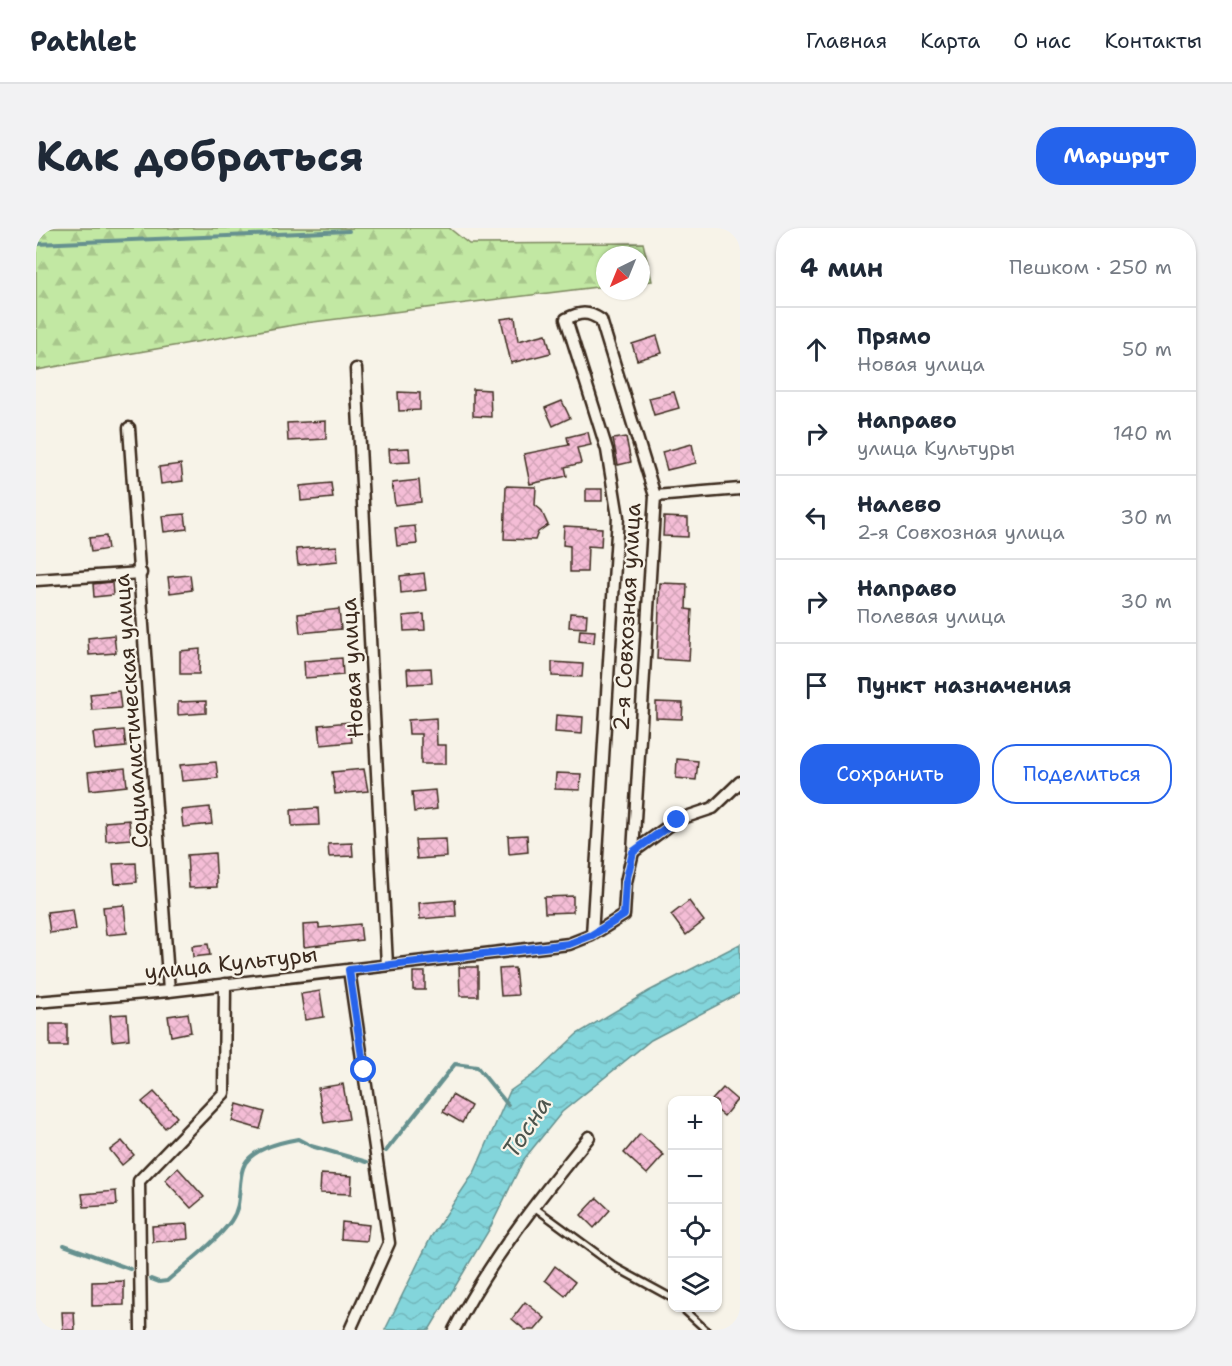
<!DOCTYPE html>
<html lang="ru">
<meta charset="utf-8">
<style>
:root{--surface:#fff;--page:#f2f2f3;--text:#1f2937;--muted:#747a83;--line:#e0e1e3;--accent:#2563eb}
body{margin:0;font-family:"Shantell Sans",sans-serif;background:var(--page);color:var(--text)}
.controls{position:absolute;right:18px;bottom:18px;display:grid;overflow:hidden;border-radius:12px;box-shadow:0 2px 4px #0004}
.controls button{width:54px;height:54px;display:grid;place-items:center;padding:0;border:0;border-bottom:2px solid var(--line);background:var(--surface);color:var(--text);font:30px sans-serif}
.compass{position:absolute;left:560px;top:18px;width:54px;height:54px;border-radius:50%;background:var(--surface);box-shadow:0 2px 4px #0004;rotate:223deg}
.stop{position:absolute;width:18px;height:18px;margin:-14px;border:4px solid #2563eb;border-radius:50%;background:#fff}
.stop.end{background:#2563eb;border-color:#fff;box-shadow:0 2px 6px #0008}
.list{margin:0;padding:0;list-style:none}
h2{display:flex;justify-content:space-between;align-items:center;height:78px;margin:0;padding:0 24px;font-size:26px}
h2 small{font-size:20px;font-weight:400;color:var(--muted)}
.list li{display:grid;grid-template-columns:39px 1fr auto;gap:18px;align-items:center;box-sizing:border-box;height:84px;padding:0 24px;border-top:2px solid var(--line)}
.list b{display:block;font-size:22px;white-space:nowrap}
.list p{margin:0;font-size:20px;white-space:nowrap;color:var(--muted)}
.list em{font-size:20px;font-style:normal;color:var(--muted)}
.actions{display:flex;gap:12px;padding:18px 24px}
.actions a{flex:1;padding:14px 0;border:2px solid var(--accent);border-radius:24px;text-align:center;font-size:21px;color:var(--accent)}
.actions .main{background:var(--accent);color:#fff}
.icon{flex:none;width:33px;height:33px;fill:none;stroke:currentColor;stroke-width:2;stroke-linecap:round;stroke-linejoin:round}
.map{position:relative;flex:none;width:704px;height:1102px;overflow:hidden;border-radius:24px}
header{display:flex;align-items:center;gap:36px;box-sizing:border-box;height:84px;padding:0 30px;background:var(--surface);border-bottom:2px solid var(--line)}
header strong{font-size:28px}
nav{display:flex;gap:33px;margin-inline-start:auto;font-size:21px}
.intro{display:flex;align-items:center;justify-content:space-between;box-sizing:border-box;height:144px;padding:0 36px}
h1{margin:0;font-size:42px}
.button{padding:15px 27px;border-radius:24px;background:var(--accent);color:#fff;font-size:21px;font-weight:700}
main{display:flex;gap:36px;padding:0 36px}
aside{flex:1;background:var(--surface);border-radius:24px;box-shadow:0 2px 4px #0004}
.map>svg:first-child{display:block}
</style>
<header>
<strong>Pathlet</strong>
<nav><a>Главная</a><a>Карта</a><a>О нас</a><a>Контакты</a></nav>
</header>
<div class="intro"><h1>Как добраться</h1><a class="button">Маршрут</a></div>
<main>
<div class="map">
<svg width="704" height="1102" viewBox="0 0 704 1102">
<defs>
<pattern id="forest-firs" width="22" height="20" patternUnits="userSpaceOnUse" patternTransform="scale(1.5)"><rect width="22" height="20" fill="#c2e8a3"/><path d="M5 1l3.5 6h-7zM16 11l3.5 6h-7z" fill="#a8c78c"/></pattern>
<pattern id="water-waves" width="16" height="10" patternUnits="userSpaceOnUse" patternTransform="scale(1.5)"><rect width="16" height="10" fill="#83d5db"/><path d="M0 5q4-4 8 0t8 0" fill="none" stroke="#72b7bc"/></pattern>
<pattern id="building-cross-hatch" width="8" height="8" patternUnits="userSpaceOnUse" patternTransform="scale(1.5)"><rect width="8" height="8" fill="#f4bdd6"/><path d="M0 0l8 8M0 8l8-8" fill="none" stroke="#d2a3b7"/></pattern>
</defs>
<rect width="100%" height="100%" fill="#f7f3e8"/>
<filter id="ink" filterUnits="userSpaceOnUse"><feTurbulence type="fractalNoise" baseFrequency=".0167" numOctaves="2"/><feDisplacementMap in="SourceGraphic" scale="12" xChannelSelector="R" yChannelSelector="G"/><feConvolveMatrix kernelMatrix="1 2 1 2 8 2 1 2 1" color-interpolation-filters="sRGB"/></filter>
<g filter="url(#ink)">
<polygon fill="url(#forest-firs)" stroke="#7e8960" stroke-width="1.5" points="0,0 413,0 433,16 607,15 616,53 605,54 605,27 569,27 569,58 269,95 0,142"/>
<polygon fill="url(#water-waves)" stroke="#66918f" stroke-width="1.5" points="704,716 704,765 615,812 526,884 488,931 453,1002 393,1102 349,1102 395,1009 439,943 474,863 501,844 541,806 613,763"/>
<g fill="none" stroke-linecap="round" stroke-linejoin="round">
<g stroke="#66918f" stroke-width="4">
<polyline points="0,16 313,3"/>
<polyline points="350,923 419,836 441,839 472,877"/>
<polyline points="28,1017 94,1041"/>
<path d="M115 1051 123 1054 131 1053C149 1037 182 1012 195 993 207 976 201 958 207 940 213 921 245 914 262 911L275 918 331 934"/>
</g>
</g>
<g fill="url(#building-cross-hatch)" stroke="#3b2a1e" stroke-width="1.5">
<polygon points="479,89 482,113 510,106 515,125 475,135 465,91"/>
<polygon points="621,108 626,125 601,132 596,116"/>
<polygon points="437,161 454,162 455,189 437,188"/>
<polygon points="362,164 384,165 384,182 363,183"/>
<polygon points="638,164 643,180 618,187 613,170"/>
<polygon points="526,173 534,190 517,198 509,180"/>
<polygon points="290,193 290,211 252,213 251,195"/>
<polygon points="552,204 555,217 541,220 545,235 529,239 531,248 494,256 488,226 533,217 531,209"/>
<polygon points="590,209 595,234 582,237 577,211"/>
<polygon points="656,216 660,235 631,242 626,224"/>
<polygon points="373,220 374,234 354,235 353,221"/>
<polygon points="145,236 147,253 125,256 123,239"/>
<polygon points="383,252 385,274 359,277 356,255"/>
<polygon points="295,255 297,270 265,273 264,258"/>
<polygon points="470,258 500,259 499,277 505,282 512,297 502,304 499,312 468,311"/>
<rect x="550" y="261" width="16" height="12"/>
<polygon points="149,286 151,301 128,304 126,288"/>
<polygon points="628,289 652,290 652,309 627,308"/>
<polygon points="379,298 381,316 361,318 359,300"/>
<polygon points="528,298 566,300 565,319 552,318 551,344 534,344 534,318 527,317"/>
<polygon points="70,308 72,321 55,324 53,310"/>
<polygon points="301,318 302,333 262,337 260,321"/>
<polygon points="388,345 390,362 365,365 364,348"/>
<polygon points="154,347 156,362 134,365 132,349"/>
<polygon points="76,354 77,367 58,369 57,356"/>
<polygon points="624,355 651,356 650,381 656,382 653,433 621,431"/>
<polygon points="303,381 305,401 264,405 262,386"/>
<polygon points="534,385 551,386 550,400 533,399"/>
<polygon points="388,386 389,402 368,403 367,388"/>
<polygon points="544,402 559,403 558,415 543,413"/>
<polygon points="78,407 80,425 53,427 52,410"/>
<polygon points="164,421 163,446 144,446 144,423"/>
<polygon points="306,430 307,447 269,450 268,433"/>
<polygon points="516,434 547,436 546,449 516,448"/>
<polygon points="395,440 396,455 372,456 371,441"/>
<polygon points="83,463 85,480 56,482 54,466"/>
<polygon points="170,473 170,485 142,487 142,474"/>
<polygon points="620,474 647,475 646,491 620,490"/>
<polygon points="520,487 547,489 546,506 519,504"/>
<polygon points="400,490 401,517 410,517 410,536 385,536 385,506 373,506 372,492"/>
<polygon points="313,494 316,514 285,517 283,497"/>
<polygon points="88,502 90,519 59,522 57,505"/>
<polygon points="641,531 662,533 660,552 640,550"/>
<polygon points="180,534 182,550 146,553 144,537"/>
<polygon points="89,540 91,558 54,562 52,544"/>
<polygon points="328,541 332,563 299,566 296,544"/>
<polygon points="520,545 545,546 544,562 519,561"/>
<polygon points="399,562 401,581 378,584 376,564"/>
<polygon points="174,579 176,596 147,599 145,582"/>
<polygon points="282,580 283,597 256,598 255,582"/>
<polygon points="93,592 95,611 70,613 69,594"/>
<polygon points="491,607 492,624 473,626 472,608"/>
<polygon points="410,611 411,629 381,631 379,612"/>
<polygon points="316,615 317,628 293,629 292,616"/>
<polygon points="179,625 181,659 153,660 151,627"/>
<polygon points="100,635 101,654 79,656 77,636"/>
<polygon points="537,668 537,684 509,685 508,669"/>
<polygon points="419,672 420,688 384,691 383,675"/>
<polygon points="653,673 668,693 650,707 635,687"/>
<polygon points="88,677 91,705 70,707 67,679"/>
<polygon points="37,681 40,702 14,705 11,684"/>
<polygon points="283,696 283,700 324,696 326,712 268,719 267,697"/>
<polygon points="172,716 174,727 157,729 156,718"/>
<polygon points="423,739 442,739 442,768 424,768"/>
<polygon points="479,740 482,767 465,768 463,741"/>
<rect x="377" y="744" width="12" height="18"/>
<polygon points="284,763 288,789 269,792 265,766"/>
<polygon points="152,785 155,804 135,808 132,788"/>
<polygon points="91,786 93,811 76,813 74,787"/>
<rect x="14" y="796" width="17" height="22"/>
<polygon points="307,856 313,891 288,895 282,860"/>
<polygon points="687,860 701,872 688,888 681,882 681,873 675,873"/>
<polygon points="118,864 141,889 129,900 106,874"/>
<polygon points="416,867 435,878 426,895 407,884"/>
<polygon points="201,876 229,884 224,901 196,893"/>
<polygon points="604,906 628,927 611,946 588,925"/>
<polygon points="86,913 98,927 86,937 74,922"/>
<polygon points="142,940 168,969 155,980 129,952"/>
<polygon points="285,946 316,948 315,966 284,965"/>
<polygon points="80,963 81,977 48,979 46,966"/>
<polygon points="561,970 574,982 558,1000 545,987"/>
<polygon points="306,994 333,997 331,1013 305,1011"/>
<polygon points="151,996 152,1011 117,1014 116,998"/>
<polygon points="519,1038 539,1054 529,1068 509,1052"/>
<polygon points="88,1053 88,1077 56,1078 56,1054"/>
<polygon points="489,1074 509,1090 499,1102 489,1102 476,1091"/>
<polygon points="26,1084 38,1084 39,1102 27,1102"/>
</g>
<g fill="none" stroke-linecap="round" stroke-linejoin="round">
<g stroke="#3b2a1e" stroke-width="10">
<g id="service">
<polyline points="498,979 581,1040 636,1070"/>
<polyline points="646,1080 670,1102"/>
</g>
</g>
<g stroke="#3b2a1e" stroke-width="15">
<g id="minor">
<polyline points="320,141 351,737"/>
<polyline points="93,200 133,763"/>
<polyline points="619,268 704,261"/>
<polyline points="0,352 105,345"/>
<polyline points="597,624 641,592 677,580 704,554"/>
<polyline points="313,742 353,1015 314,1102"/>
<path d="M0 774 133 763 533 716 556 707 588 687 590 654 597 624 619 268 565 92C552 83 544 84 530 91L571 222 582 289 556 707"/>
<polyline points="105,1102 103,953 188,865 189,756"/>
<path d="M418 1102C454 1032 503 970 553 909"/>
</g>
</g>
<use href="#service" stroke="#f7f3e8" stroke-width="5"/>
<use href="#minor" stroke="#f7f3e8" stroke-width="10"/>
</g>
</g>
<g fill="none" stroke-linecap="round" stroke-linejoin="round" filter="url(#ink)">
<polyline stroke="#2563eb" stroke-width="8" points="328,842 313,742 533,716 556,707 588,687 590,654 597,624 641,592"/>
</g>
<g text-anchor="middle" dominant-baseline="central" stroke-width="4.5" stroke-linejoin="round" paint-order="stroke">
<g font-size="22" fill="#3b2a1e" stroke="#f7f3e8">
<text transform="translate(591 389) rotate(-87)">2-я Совхозная улица</text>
<text transform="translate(316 440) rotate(-93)">Новая улица</text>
<text transform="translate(95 483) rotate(-94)">Социалистическая улица</text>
<text transform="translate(195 735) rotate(-6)">улица Культуры</text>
</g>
<g font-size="24" font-style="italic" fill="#4d554d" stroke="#f7f3e8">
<text transform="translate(491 899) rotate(-57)">Тосна</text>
</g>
</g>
</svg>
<div class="controls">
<button>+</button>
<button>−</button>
<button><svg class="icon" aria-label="locate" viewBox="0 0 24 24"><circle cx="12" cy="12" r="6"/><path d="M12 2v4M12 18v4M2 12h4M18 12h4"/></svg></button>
<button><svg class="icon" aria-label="layers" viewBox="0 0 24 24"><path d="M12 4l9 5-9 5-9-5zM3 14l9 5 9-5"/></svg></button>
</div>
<svg class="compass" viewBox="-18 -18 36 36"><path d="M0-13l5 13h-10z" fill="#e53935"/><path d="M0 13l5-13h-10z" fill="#747a83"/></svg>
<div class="stop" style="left:328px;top:842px"></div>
<div class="stop end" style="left:641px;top:592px"></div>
</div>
<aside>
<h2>4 мин<small>Пешком · 250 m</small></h2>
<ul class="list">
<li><svg class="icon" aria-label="ahead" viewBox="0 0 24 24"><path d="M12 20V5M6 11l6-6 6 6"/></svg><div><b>Прямо</b><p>Новая улица</p></div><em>50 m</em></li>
<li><svg class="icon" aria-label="right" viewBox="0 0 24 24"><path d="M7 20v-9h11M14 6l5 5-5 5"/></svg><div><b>Направо</b><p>улица Культуры</p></div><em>140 m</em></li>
<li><svg class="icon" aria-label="left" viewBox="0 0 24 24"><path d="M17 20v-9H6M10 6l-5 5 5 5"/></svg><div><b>Налево</b><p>2-я Совхозная улица</p></div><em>30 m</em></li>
<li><svg class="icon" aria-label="right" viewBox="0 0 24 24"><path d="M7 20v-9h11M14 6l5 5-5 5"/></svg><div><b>Направо</b><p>Полевая улица</p></div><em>30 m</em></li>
<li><svg class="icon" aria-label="arrive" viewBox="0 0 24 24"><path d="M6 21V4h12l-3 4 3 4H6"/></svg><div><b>Пункт назначения</b></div></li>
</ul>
<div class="actions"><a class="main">Сохранить</a><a>Поделиться</a></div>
</aside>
</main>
